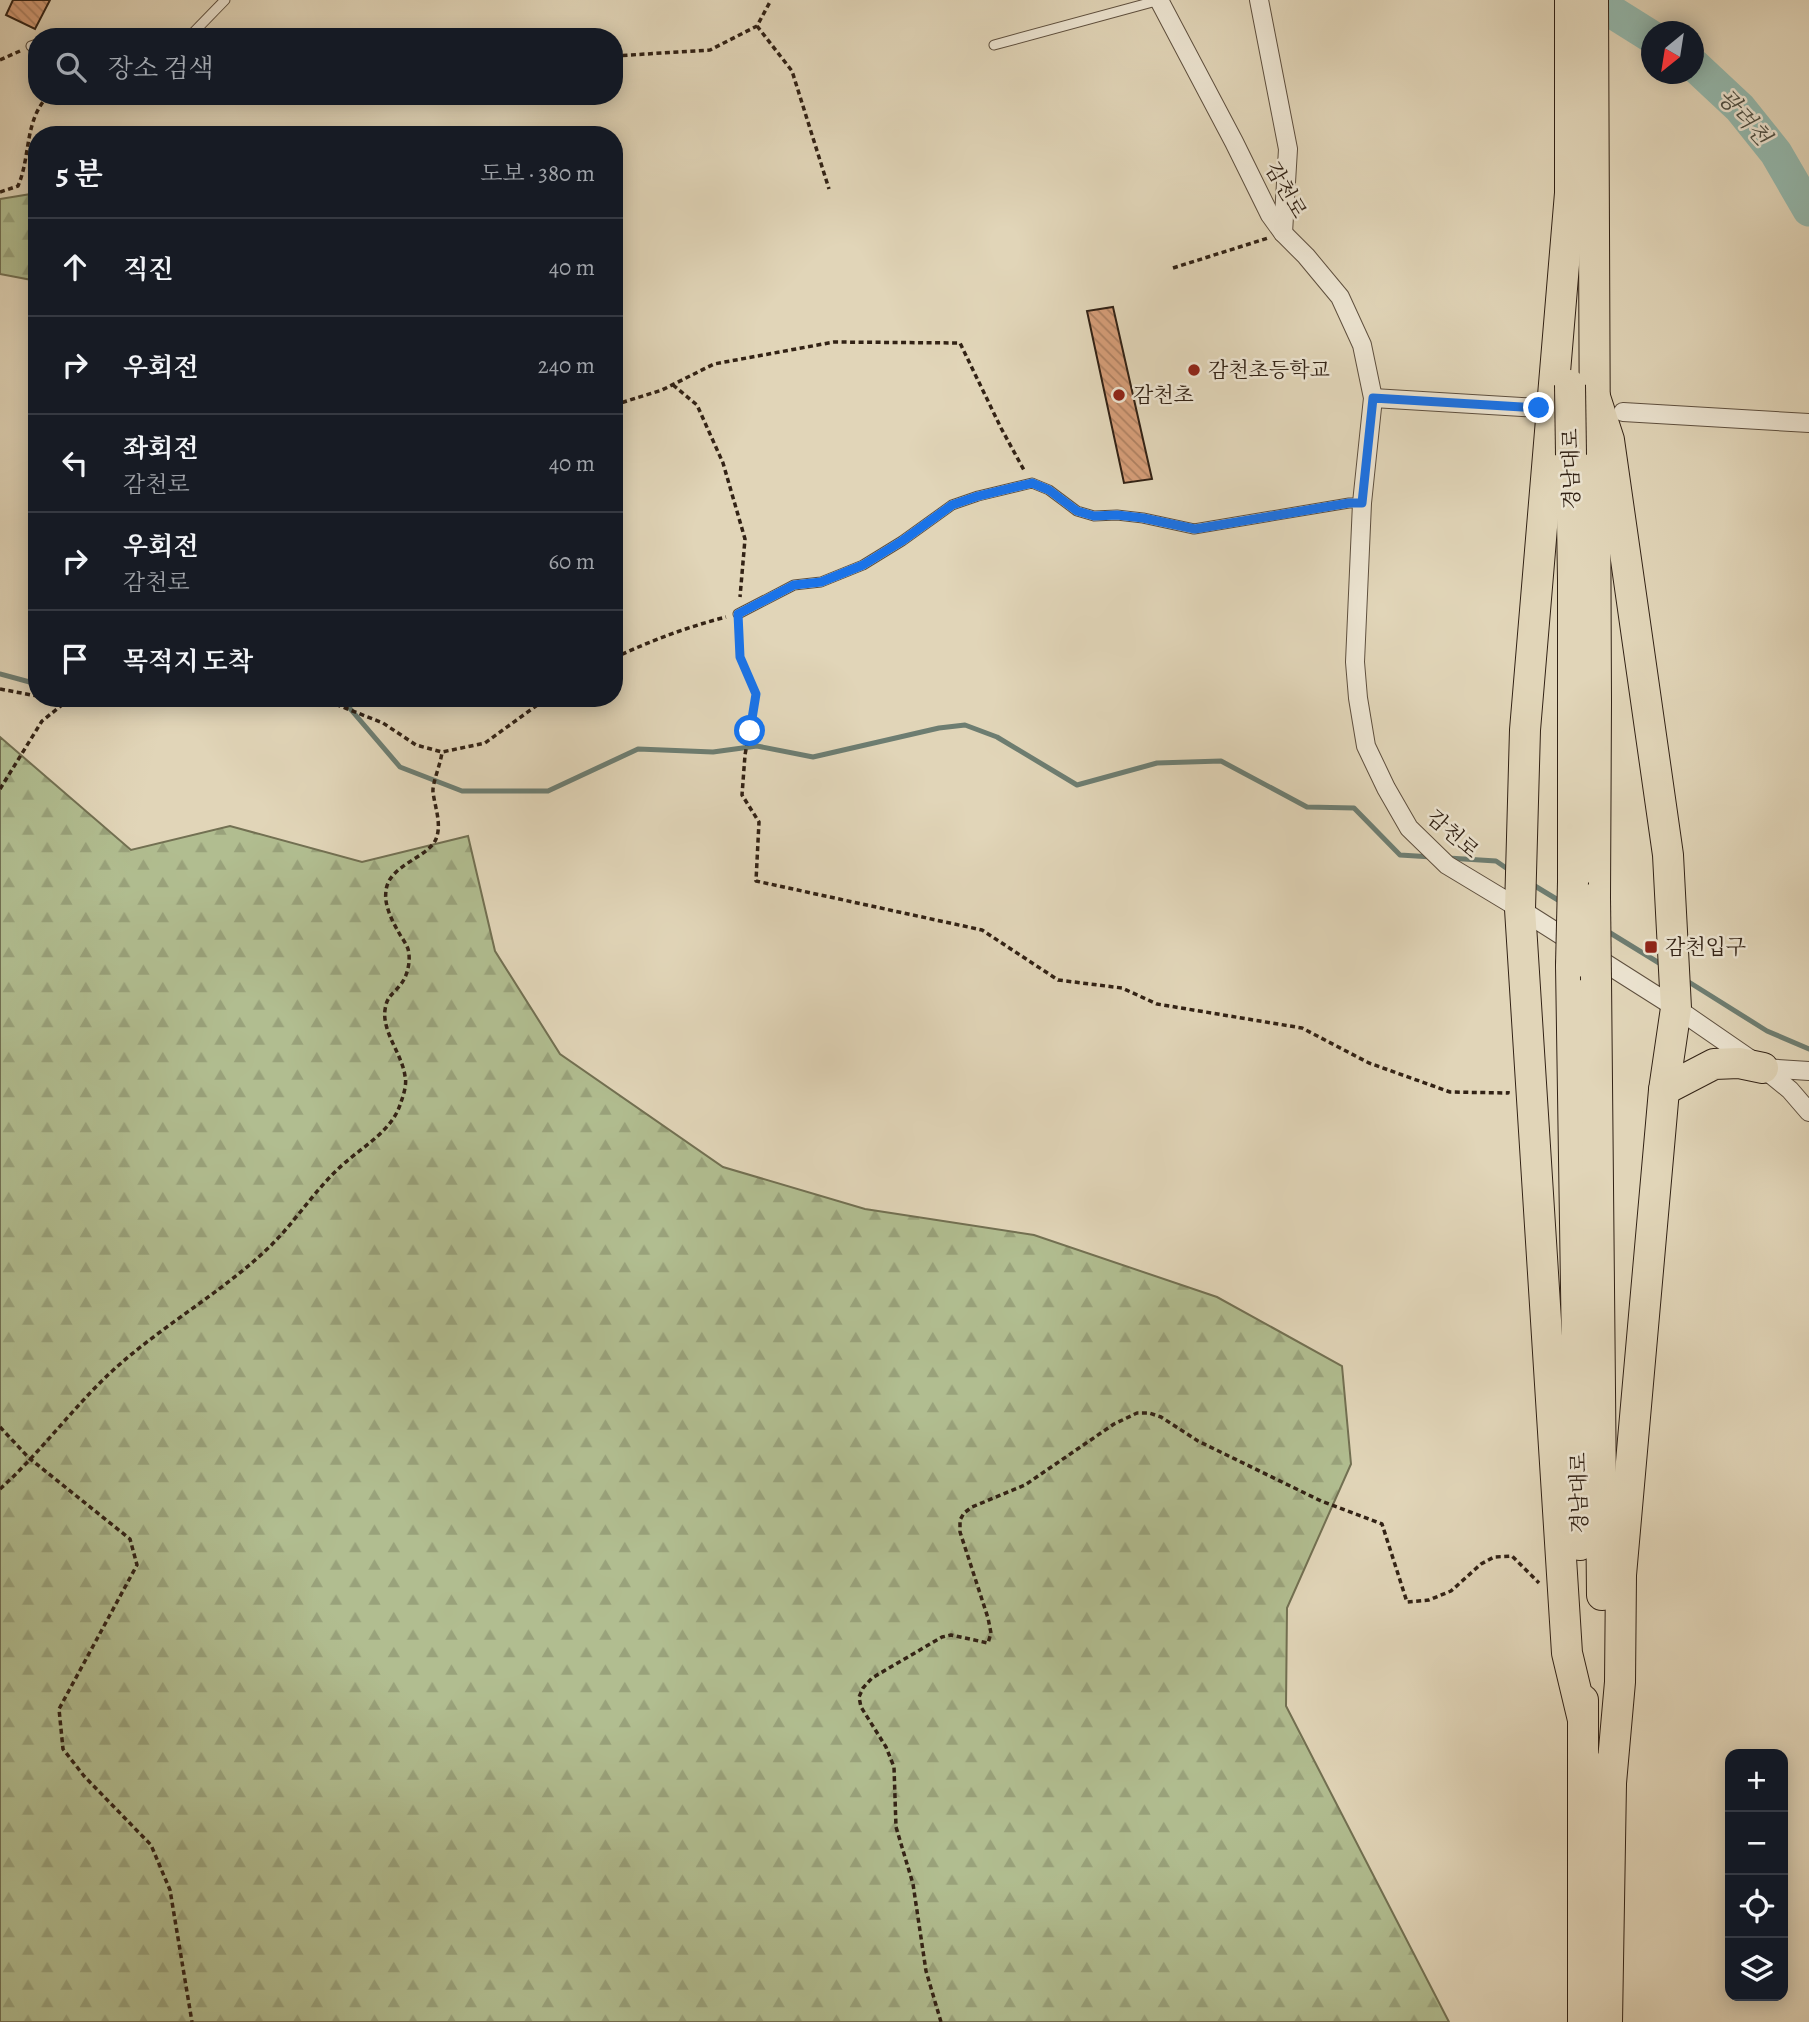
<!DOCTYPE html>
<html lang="ko">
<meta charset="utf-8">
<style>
:root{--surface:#171b24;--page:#242831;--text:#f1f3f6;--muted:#9ea1a6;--line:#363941}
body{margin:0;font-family:Alegreya,"Noto Serif KR",serif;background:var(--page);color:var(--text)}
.controls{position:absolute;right:21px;bottom:21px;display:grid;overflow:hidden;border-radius:14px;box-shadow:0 4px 18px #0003}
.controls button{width:63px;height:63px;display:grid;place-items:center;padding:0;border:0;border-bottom:2px solid var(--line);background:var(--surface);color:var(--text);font:35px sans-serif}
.compass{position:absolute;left:1641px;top:21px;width:63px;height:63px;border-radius:50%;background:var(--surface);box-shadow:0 4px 18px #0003;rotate:210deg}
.stop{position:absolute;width:21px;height:21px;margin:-16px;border:5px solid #1a73e8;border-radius:50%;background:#fff}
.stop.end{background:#1a73e8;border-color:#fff;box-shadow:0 2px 7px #0008}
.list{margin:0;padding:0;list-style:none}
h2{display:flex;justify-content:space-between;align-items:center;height:91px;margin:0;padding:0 28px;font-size:30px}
h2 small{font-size:23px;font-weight:400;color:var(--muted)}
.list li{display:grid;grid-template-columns:46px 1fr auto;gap:21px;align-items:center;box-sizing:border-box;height:98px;padding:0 28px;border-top:2px solid var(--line)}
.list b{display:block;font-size:26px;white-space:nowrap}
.list p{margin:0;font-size:23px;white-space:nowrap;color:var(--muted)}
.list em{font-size:23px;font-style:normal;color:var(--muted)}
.icon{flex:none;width:38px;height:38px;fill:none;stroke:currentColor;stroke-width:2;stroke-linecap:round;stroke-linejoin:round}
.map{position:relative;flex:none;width:1809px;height:2022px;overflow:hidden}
.search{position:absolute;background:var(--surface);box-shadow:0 4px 18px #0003;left:28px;top:28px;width:595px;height:77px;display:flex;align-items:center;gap:18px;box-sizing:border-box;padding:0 24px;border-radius:28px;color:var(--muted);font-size:26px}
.panel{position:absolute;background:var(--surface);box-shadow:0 4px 18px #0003;left:28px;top:126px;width:595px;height:581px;border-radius:28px}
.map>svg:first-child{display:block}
</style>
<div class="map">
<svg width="1809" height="2022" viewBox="0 0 1809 2022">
<defs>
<pattern id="forest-firs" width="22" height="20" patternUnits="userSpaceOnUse" patternTransform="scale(1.75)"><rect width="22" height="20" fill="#b1bd90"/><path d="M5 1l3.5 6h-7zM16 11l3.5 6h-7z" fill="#99a27b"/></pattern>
<pattern id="building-back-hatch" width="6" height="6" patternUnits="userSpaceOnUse" patternTransform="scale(1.75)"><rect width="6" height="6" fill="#d59d78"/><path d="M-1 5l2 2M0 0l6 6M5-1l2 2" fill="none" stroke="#ad8061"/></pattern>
</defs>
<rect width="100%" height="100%" fill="#e1d5b8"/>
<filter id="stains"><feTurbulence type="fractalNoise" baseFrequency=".00286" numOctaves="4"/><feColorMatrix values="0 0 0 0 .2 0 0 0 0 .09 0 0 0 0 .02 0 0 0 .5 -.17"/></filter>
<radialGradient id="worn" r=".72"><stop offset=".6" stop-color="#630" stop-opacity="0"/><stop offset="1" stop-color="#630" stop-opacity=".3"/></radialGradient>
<g fill="url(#forest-firs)" stroke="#727052" stroke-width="2">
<polygon points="37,193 37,281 0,274 0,199"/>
<polygon points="0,737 131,850 230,826 362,862 468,836 495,951 560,1054 723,1167 865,1209 1034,1235 1217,1297 1342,1366 1351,1464 1287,1608 1286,1706 1449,2022 0,2022"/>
</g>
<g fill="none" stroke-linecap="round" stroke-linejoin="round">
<g stroke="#6d7d71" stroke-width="5">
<polyline points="0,674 37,684"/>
<polyline points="341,698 400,767 462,791 548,791 638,749 713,752 757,746 813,757 939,728 965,725 997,737 1077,785 1157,763 1221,761 1307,807 1354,808 1400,855 1432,857"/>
<polyline points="1448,858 1496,861 1512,872"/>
<polyline points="1530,883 1563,903"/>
<polyline points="1607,931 1664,966"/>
<polyline points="1684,979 1767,1031 1809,1049"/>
</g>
<g stroke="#94b9ae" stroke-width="33">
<polyline points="1593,0 1652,37"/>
<polyline points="1694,65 1740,108 1776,153 1809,210"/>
</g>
</g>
<g fill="url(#building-back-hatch)" stroke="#322215" stroke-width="2">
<polygon points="13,0 50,0 35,29 6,15"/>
<polygon points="1113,307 1152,479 1124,483 1087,311"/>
</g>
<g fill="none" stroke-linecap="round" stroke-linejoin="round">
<g stroke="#5e4f3e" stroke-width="11">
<g id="service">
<polyline points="189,37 225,0"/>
<polyline points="994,45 1160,0"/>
<polyline points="31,46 37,44"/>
<polyline points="738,614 794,585 821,582 863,565 902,541 952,505 978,496 1032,483 1049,490 1077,511 1094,516 1117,515 1143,518 1194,529 1349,503 1362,503"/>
</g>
</g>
<g stroke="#5e4f3e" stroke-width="20">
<g id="minor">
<polyline points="1159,0 1234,142 1270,215 1283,233 1306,256 1340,297 1362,345 1373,398 1362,503 1355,662 1358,698 1366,746 1386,788 1409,828 1447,865 1520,909 1676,1008 1763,1068 1809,1071"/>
<polyline points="1259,0 1288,149 1283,233"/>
<polyline points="1373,398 1539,408"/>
<polyline points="1623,412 1809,423"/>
<polyline points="1763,1068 1790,1090 1809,1112"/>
</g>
</g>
<g stroke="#322215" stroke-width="32">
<g id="trunk">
<polyline points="1570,0 1570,213"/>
<polyline points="1593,0 1596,702 1595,898"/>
<polyline points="1570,193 1525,730 1520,909 1567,1653 1583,1720"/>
<polyline points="1595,397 1609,440 1668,855 1676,1008 1664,1090 1621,1575 1620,1682 1611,1783"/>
<polyline points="1571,455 1573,580 1573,882"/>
<polyline points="1571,965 1580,1545"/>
<polyline points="1596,980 1602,1595"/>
<polyline points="1664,1090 1714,1064 1739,1063 1763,1068"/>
<polyline points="1583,1700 1583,2022"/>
<polyline points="1607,2022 1611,1783 1610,1763"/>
</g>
</g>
<g stroke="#322215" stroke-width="3.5" stroke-dasharray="5 3.5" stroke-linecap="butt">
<polyline points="757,26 792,71 829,189"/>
<polyline points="614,56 710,50 757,26 771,0"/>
<polyline points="0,60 20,51"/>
<path d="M0 192 18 186C31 156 24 121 48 96"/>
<polyline points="1173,268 1268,238"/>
<polyline points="673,385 697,405 723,463 745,539 740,597"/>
<polyline points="614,405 662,390 714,364 834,342 960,343 1001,428 1025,472"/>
<polyline points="739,626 740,657 756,694 745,755 742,795 759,822 756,881 982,930 1058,980 1122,988 1157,1004 1302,1028 1369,1063 1450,1092 1508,1093 1508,1091"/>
<path d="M614 658C650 641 687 627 726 617"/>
<polyline points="0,689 37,696"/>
<polyline points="51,698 67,701 81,698"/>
<polyline points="94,698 122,702 145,698"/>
<polyline points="320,698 383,723 416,745 442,752 485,743 547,698"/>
<polyline points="0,789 42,721 67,701"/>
<polyline points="0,1427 29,1458 130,1539 137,1565 59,1709 63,1749 84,1776 151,1845 170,1890 192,2022"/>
<path d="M0 1489C39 1454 71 1410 109 1374 157 1329 215 1297 263 1253 291 1228 310 1196 337 1170 359 1148 392 1133 401 1102 404 1094 407 1083 405 1076 402 1054 382 1032 385 1010 387 995 393 995 401 984 408 975 411 960 408 949 406 943 401 937 398 931 391 919 384 904 386 891 388 865 428 858 436 839 442 824 435 808 433 792 432 784 441 763 442 752"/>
<polyline points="941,2022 926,1971 913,1884 896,1827 894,1767 886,1747 861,1707 859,1697 863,1688 872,1678 942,1637 951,1635 988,1643 991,1633 988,1618 960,1532 960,1520 964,1513 972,1507 1025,1485 1114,1424 1137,1413 1149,1413 1161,1417 1198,1441 1321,1501 1382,1524 1407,1602 1429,1600 1451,1591 1481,1564 1494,1557 1512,1556 1539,1583"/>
</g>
<use href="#service" stroke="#ece4d1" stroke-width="9"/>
<use href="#minor" stroke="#ece4d1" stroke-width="18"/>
<use href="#trunk" stroke="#e1d5b8" stroke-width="30"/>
<g stroke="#322215" stroke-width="32" stroke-linecap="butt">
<g id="trunk-bridge">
<polyline points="1570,385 1571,455"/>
<polyline points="1595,898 1596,980"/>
<polyline points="1571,965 1573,882"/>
</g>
</g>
<use href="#trunk-bridge" stroke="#e1d5b8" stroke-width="30"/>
</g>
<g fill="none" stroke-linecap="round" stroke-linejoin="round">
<polyline stroke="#1a73e8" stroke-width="9" points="750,731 756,694 740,657 738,614 794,585 821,582 863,565 902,541 952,505 978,496 1032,483 1049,490 1077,511 1094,516 1117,515 1143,518 1195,529 1349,503 1362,503 1373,398 1539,408"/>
</g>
<g fill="#8f2418" stroke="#ece4d1" stroke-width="2.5">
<circle cx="1194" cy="370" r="7"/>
<circle cx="1119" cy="395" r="7"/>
<rect x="1644" y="940" width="14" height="14" rx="3.5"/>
</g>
<g text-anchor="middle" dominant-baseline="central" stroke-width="5" stroke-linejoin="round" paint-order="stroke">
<g font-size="21" fill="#322215" stroke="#ece4d1">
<text transform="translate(1286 190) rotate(60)">감천로</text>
<text transform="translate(1571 469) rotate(-91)">경남대로</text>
<text transform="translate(1453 834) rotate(41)">감천로</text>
<text transform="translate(1579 1493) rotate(-91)">경남대로</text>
</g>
<g font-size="21" fill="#322215" stroke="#ece4d1" text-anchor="start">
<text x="1208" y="370">감천초등학교</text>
<text x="1133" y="395">감천초</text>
<text x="1665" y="947">감천입구</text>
</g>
<g font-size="23" font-style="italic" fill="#4f4f43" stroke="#ece4d1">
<text transform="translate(1744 117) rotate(48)">광려천</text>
</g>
</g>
<rect width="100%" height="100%" filter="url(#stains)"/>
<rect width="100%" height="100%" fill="url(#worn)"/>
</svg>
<div class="controls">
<button>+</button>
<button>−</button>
<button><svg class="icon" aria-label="locate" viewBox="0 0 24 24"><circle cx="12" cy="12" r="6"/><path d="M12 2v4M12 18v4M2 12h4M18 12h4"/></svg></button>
<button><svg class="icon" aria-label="layers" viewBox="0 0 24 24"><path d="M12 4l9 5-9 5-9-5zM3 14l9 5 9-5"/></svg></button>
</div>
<svg class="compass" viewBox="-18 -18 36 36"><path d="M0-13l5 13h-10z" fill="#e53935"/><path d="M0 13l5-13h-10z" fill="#9ea1a6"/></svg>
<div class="stop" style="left:750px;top:731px"></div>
<div class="stop end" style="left:1539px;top:408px"></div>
<div class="search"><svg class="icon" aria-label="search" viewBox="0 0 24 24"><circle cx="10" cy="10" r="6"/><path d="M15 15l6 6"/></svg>장소 검색</div>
<section class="panel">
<h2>5 분<small>도보 · 380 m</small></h2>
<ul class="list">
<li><svg class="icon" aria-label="ahead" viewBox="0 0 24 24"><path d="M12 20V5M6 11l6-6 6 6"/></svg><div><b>직진</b></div><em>40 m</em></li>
<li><svg class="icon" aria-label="right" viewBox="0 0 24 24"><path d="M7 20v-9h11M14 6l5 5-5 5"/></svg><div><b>우회전</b></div><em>240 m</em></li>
<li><svg class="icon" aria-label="left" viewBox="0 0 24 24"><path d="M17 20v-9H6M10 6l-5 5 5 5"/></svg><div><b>좌회전</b><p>감천로</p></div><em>40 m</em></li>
<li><svg class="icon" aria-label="right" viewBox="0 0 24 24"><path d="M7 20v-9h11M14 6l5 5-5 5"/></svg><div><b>우회전</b><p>감천로</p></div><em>60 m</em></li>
<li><svg class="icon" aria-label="arrive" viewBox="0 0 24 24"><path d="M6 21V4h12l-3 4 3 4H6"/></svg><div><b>목적지 도착</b></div></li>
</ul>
</section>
</div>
